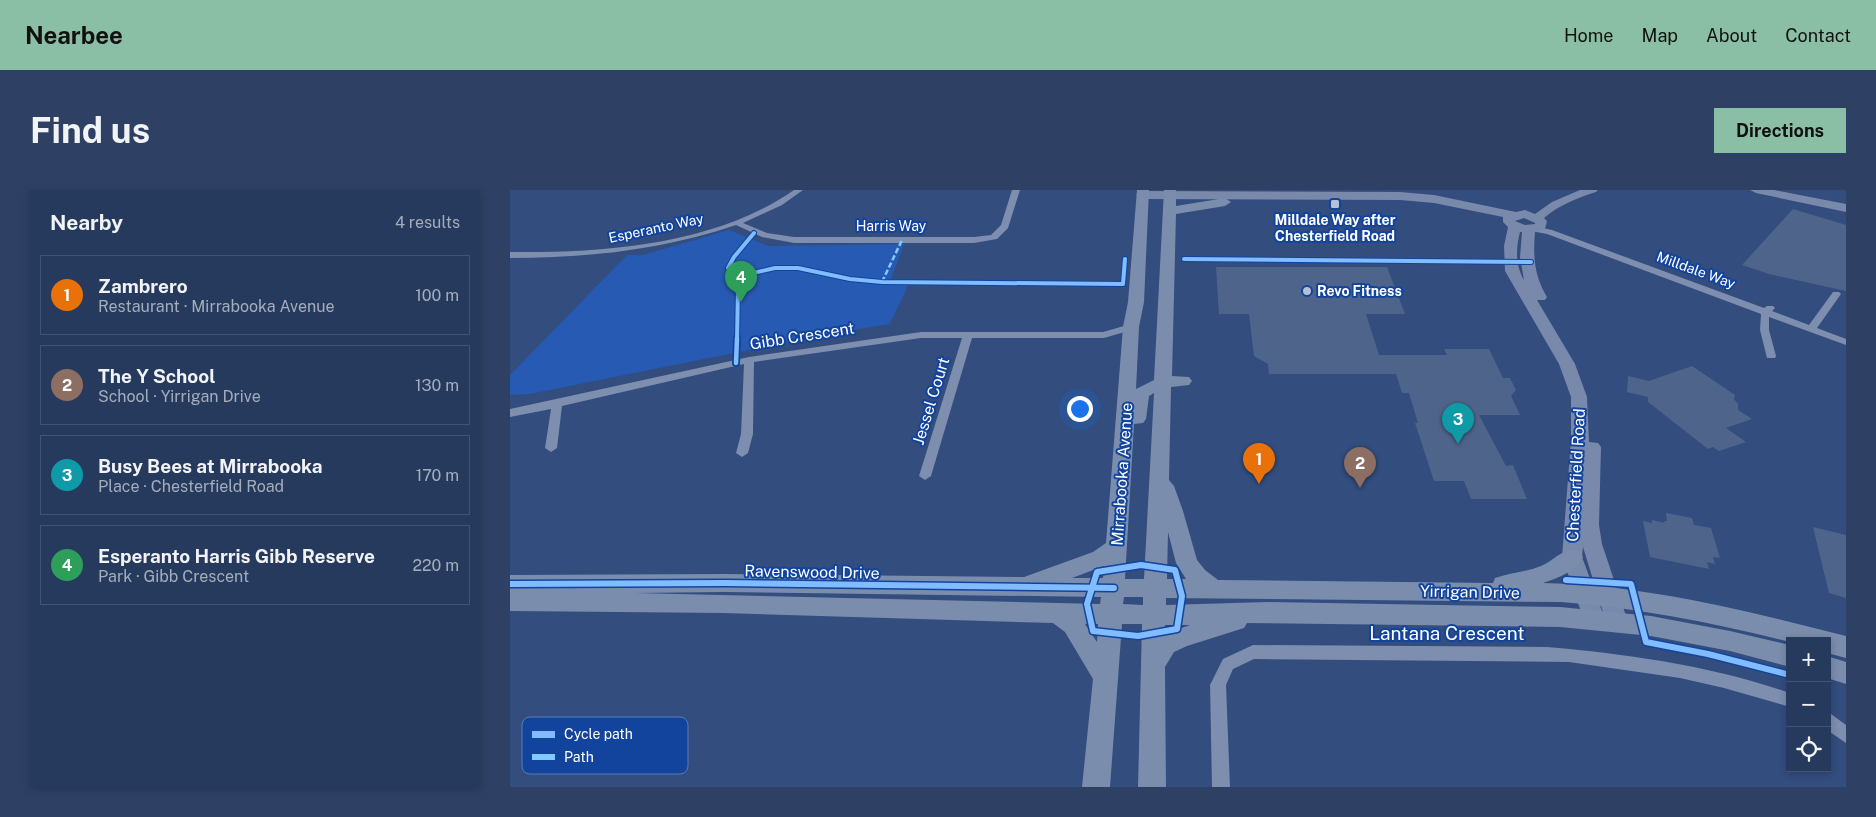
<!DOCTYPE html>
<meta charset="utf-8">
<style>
:root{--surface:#263a5e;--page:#2e4164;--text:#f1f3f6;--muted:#a4adbc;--line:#425473;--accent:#8abfa5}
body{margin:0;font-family:"Public Sans",sans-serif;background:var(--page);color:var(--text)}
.controls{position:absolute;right:15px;bottom:15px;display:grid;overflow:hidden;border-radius:0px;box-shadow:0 2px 8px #0003}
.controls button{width:45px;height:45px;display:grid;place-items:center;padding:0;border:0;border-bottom:1px solid var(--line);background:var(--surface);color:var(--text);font:25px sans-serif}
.you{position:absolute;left:569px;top:218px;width:18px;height:18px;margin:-12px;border:4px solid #fff;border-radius:50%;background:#1a73e8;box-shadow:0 0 0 8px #1a73e833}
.badge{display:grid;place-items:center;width:32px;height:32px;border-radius:50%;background:var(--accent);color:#fff;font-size:16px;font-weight:700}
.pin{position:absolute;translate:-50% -41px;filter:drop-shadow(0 1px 2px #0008)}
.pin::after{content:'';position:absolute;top:26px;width:18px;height:15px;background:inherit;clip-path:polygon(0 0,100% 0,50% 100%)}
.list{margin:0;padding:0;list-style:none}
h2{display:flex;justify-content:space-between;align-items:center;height:65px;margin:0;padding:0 20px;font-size:21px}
h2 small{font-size:16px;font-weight:400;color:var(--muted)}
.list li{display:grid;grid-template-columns:32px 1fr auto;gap:15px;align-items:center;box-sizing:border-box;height:80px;margin:0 10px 10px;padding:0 10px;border:1px solid var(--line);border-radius:0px}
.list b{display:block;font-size:19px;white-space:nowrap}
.list p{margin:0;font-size:16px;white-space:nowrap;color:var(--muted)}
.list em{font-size:16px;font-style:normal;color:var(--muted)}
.icon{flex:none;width:28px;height:28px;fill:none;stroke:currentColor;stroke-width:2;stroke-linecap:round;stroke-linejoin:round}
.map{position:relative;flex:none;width:1336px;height:597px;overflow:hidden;border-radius:0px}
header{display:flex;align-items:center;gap:30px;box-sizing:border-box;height:70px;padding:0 25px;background:var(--accent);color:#111}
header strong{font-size:24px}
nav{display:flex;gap:28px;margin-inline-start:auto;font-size:18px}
.intro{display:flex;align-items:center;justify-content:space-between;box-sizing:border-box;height:120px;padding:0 30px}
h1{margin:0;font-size:35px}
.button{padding:12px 22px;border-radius:0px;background:var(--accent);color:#111;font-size:18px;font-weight:700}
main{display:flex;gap:30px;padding:0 30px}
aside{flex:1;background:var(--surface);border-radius:0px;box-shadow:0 2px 8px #0003}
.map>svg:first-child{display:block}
</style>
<header>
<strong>Nearbee</strong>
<nav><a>Home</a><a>Map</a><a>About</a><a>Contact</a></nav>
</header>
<div class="intro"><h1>Find us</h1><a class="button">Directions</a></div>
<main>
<aside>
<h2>Nearby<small>4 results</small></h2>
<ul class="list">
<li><span class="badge" style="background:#e8710a">1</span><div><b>Zambrero</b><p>Restaurant · Mirrabooka Avenue</p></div><em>100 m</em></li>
<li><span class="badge" style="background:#8d6e63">2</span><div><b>The Y School</b><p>School · Yirrigan Drive</p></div><em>130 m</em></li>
<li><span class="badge" style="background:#0f9aa8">3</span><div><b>Busy Bees at Mirrabooka</b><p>Place · Chesterfield Road</p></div><em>170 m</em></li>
<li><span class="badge" style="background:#2e9e5b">4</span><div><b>Esperanto Harris Gibb Reserve</b><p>Park · Gibb Crescent</p></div><em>220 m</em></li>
</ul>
</aside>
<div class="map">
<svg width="1336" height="597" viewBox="0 0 1336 597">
<rect width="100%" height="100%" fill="#324d7e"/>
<polygon fill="#275ab3" points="219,40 258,56 394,54 381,89 401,89 380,134 323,143 20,204 0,205 0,185 117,65 133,65"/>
<g fill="#4e648b">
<polygon points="1283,19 1336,35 1336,101 1259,84 1232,75"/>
<polygon points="706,77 877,77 895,124 856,124 869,165 937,165 934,159 979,159 993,188 1000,188 1006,200 1001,206 1010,225 969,225 996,276 1003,275 1017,309 961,309 954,291 924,291 905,233 908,233 899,203 892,203 886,184 759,184 758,174 744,166 739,124 709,124"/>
<polygon points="1182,176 1225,205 1224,209 1228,214 1228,220 1242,229 1216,238 1236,252 1209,261 1203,257 1198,259 1138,212 1138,207 1117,202 1118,186 1139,191"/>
<polygon points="1156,323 1182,328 1184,335 1201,338 1210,368 1203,367 1205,374 1197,372 1199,379 1140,367 1133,331 1142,333 1142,330 1155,333 1154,331 1157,331"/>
<polygon points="1303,337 1336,345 1336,408 1319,403"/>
</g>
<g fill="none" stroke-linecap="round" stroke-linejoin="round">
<g fill="#7d8eae" fill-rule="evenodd">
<path d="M284 0H293L272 15 233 33 257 43 284 47H464L481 45 491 35 502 0H510L498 38 487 49 464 53H284L252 47 226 35C152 60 77 68 0 68V62C93 63 205 55 284 0Z"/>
<polygon points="1024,36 1042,40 1254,118 1257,116 1263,116 1265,118 1262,121 1299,135 1323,102 1329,102 1331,104 1307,138 1336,149 1336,155 1259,127 1259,140 1266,166 1265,168 1257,168 1250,140 1251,124 1037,44 1021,41 1020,39"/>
<polygon points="621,134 625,135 625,139 594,148 462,148 421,286 415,290 409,286 452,148 411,148 244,172 243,244 238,263 232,267 226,263 231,244 234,174 52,216 47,258 41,262 35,258 41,219 0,227 0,219 239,167 411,142 593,142"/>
<path d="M743 455 1037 457C1119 464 1202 476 1280 503V517L1214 498 1170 488 1059 472 744 469 723 479 716 495 720 597H702L700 495 713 469Z"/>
<polygon points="1317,521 1336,535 1336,553 1317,540"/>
</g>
<g fill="#7889ac" fill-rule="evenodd">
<path d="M1070 0H1088L1086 2C1067 8 1049 15 1034 28L1037 31 1035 39 1025 42C1023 67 1024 85 1037 107L1035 110H1027L1065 174 1077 207 1079 252 1088 253 1091 257 1089 335 1092 354 1118 432 1115 439 1107 441 1099 439 1096 432 1073 357 1072 367 1095 429 1092 436 1084 438 1076 436 1052 367 1061 250V207L1049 174 995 81 994 56 998 37 993 32V27L924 13 890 10 632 9 626 5 632 1 890 2 924 5 1006 22 1015 20 1025 24 1042 12ZM1014 28 1025 33V34L1015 35 1005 31ZM1010 42H1012L1010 67 1014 90C1005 75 1006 58 1010 42Z"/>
<polygon points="1240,0 1264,0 1336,14 1336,22 1246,3"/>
</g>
<g fill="#7b8dad" fill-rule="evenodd">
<path d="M627 0H639L634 112 629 137 626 199 644 190 654 0H666V16L715 8 721 12 715 16 666 24 662 186 679 187 682 191 679 195 661 197 659 290 664 296 673 321 687 370 695 380 708 390 983 393 985 388C1000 383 1016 382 1031 376 1045 370 1054 356 1070 361L1073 367C1065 382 1048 388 1033 393 1136 395 1237 421 1336 446V468L1317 463V451H1280V452C1204 433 1129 418 1051 412L656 408V415L757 412 1050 417 1141 426 1220 441 1280 455V477L1220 461 1141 446 1050 437 737 433 734 438 677 456 664 462 655 477 656 597H628L632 434H612L600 597H572L583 489 555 442 543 433 213 423 0 421V385L215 384 514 387 583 362 596 353 613 137 618 112ZM644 203 634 389H615L624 234 633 233 636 229 639 206ZM658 342 666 373 676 389H657ZM594 376 593 388H562ZM215 402 591 407 590 414 125 403ZM614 407H633V415L613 414ZM575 434H588L587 452ZM655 435H680L655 444Z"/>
<polygon points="1317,466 1336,472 1336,494 1317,488"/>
</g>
<polyline stroke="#80caff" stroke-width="2.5" stroke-dasharray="5.5 2.5" stroke-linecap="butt" points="372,92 392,50"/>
<g stroke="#12449d" stroke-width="6">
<g id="cycleway-far2">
<polyline points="244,43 224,67 218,78 224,85 235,85 265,78 288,78 340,89 372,92 613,94 615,69"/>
<polyline points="674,69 1021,72"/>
<polyline points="224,85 228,98 227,150"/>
</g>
</g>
<g stroke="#12449d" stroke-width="8">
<polyline id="cycleway-far1" points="226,173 227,148"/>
</g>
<g stroke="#12449d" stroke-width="9">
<g id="cycleway">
<polygon points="631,375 665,380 672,406 667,439 628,446 583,441 577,414 587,382"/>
<polyline points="1056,390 1121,394 1136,452 1198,464 1280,485"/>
<polyline points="0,394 215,393 604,398"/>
</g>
</g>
<use href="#cycleway-far2" stroke="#80bcff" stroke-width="4"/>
<use href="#cycleway-far1" stroke="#80bcff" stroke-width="4.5"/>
<use href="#cycleway" stroke="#80bcff" stroke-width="6"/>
</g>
<g fill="#b7c1d2" stroke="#12449d" stroke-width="2">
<rect x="820" y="9" width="10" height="10" rx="2.5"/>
<circle cx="797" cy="101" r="5"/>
</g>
<g text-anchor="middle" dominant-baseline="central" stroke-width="4" stroke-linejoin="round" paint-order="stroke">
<g font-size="14" font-weight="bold" fill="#fff" stroke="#12449d">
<text x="825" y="30">Milldale Way after<tspan x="825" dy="16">Chesterfield Road</tspan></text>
<text x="807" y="101" text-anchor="start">Revo Fitness</text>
</g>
<g font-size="14" fill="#fff" stroke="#12449d">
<text x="381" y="36">Harris Way</text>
<text transform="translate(146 38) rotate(-12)">Esperanto Way</text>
<text transform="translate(1186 80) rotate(20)">Milldale Way</text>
</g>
<g font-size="16" fill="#fff" stroke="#12449d">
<text transform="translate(292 146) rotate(-9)">Gibb Crescent</text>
<text transform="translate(421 211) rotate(-73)">Jessel Court</text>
<text transform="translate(612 284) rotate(-86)">Mirrabooka Avenue</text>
<text transform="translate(1066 285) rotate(-87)">Chesterfield Road</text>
<text transform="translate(302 382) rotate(1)">Ravenswood Drive</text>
<text transform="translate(960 402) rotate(1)">Yirrigan Drive</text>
</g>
<g font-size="19" fill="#fff" stroke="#12449d">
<text x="937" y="443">Lantana Crescent</text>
</g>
</g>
<rect x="12" y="527" width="166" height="57" rx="8" fill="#12449d" stroke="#597cba" stroke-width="1"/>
<rect x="22" y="541" width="23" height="7" fill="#80bcff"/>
<rect x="22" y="564" width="23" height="6" fill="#80caff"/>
<g font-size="14" fill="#fff">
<text x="54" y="549">Cycle path</text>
<text x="54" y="572">Path</text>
</g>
</svg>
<div class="controls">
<button>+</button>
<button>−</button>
<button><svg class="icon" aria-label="locate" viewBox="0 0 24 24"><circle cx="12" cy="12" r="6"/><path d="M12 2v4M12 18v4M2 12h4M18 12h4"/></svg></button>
</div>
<div class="you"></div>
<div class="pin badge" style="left:749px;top:294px;background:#e8710a">1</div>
<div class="pin badge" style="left:850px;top:298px;background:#8d6e63">2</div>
<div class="pin badge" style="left:948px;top:254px;background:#0f9aa8">3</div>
<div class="pin badge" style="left:231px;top:112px;background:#2e9e5b">4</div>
</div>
</main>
